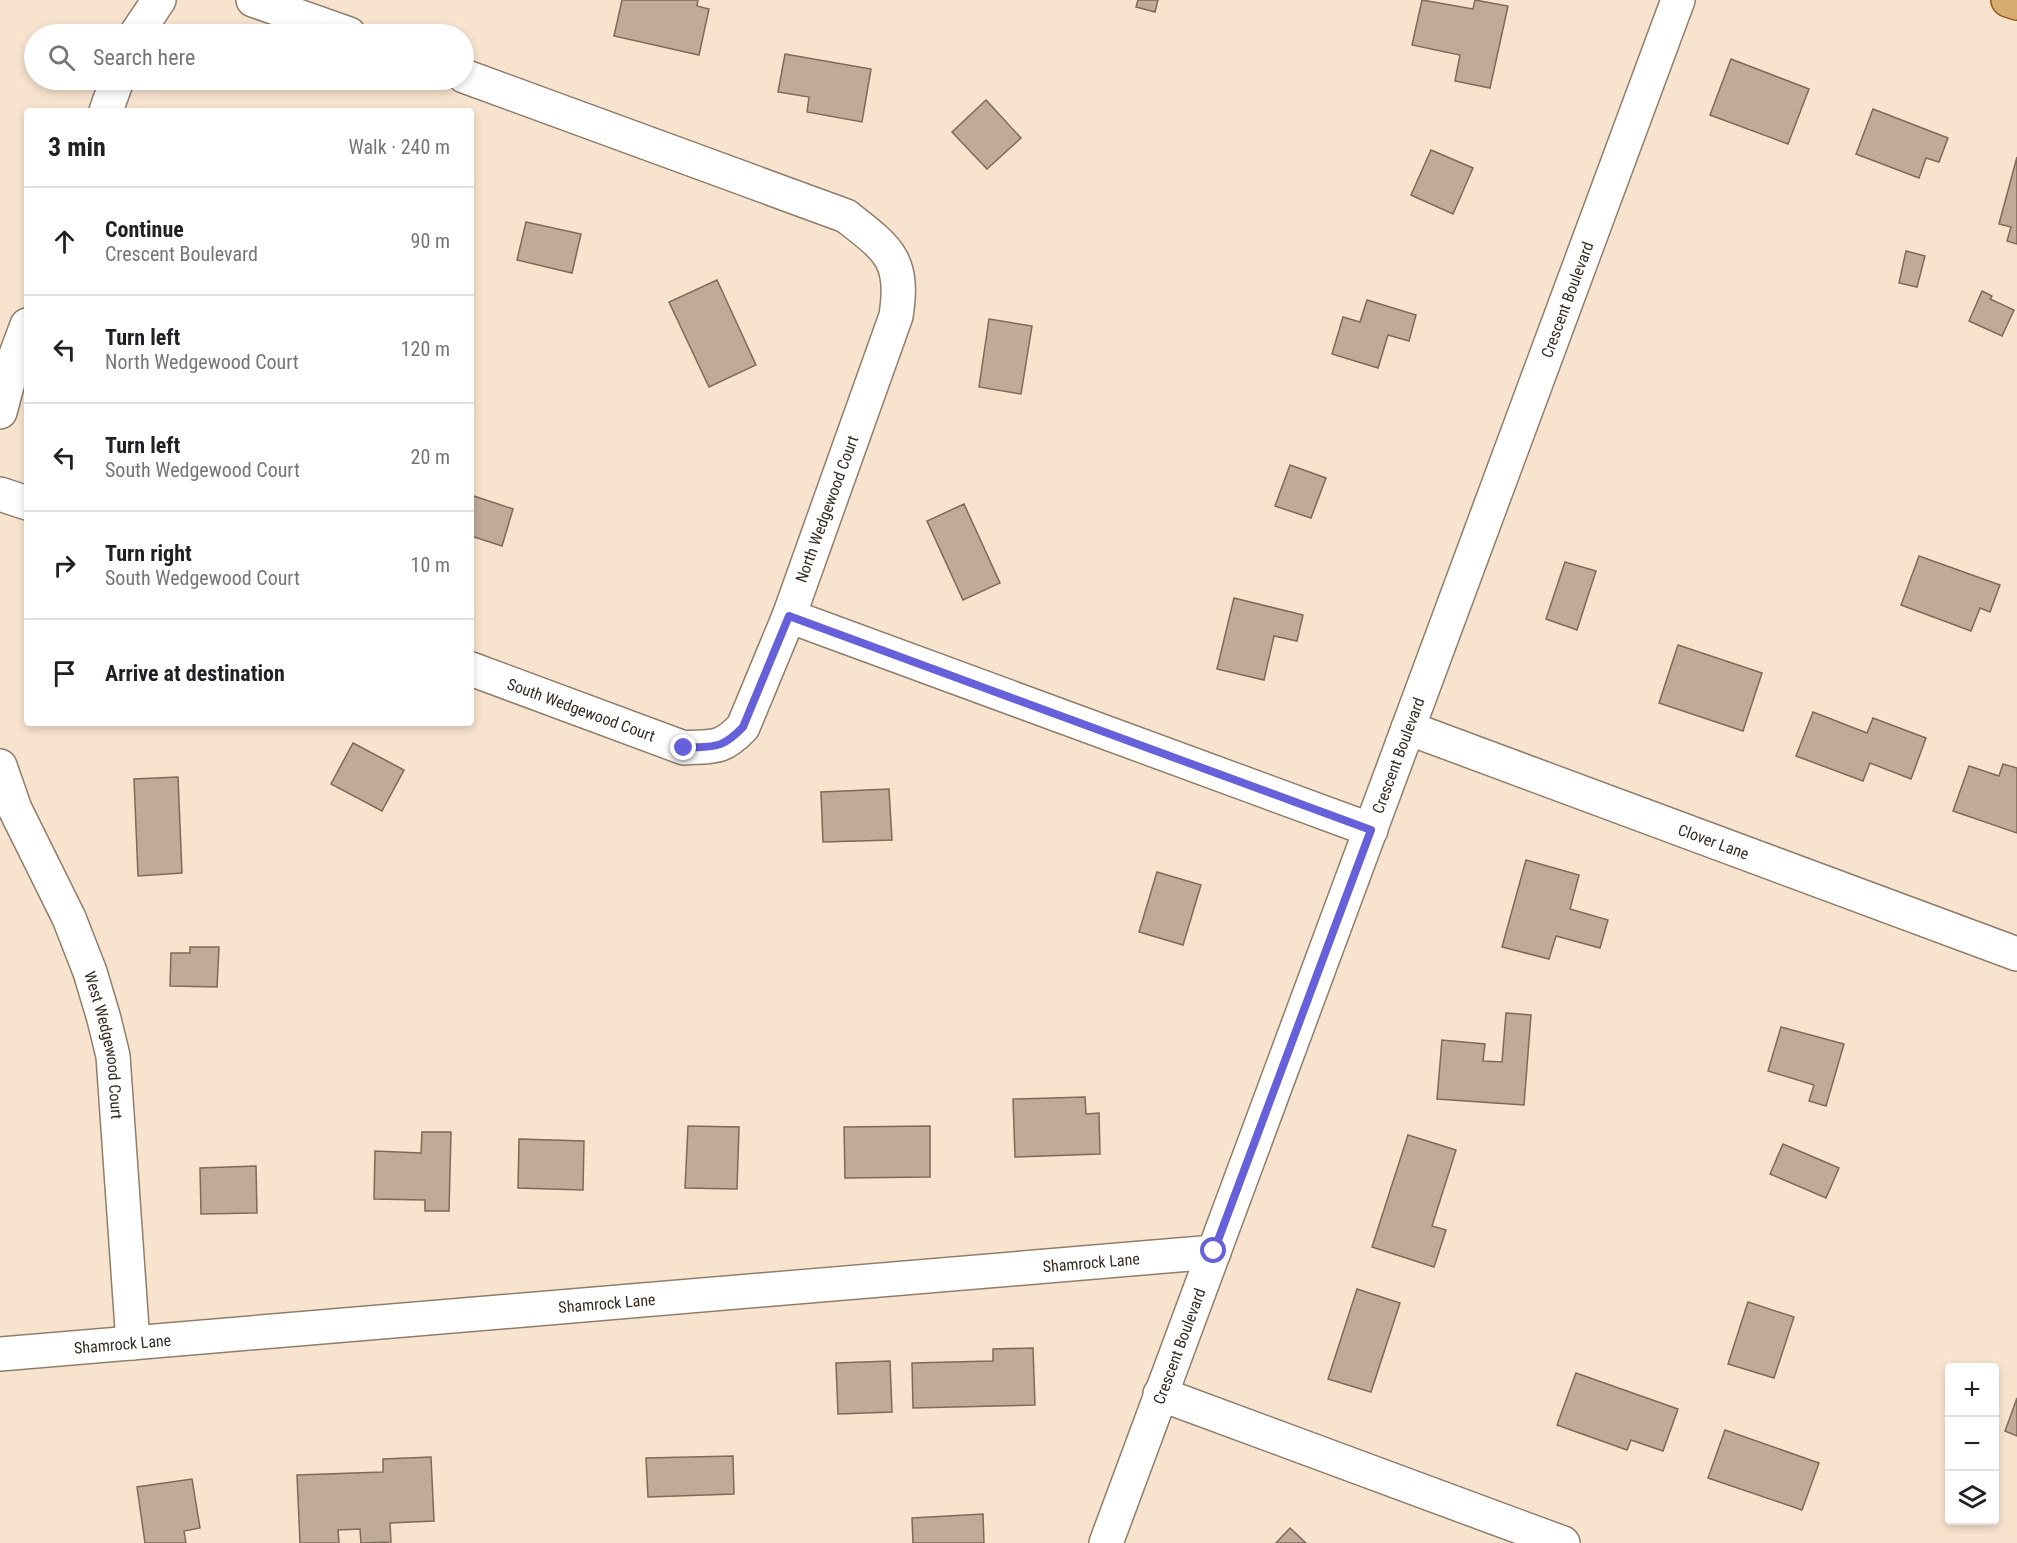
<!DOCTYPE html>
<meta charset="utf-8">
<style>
:root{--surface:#fff;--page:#f2f2f2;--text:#202124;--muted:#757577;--line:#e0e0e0}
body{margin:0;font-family:"Roboto Condensed",sans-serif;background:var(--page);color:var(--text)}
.controls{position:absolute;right:18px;bottom:18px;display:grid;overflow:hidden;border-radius:6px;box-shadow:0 3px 9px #0003}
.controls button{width:54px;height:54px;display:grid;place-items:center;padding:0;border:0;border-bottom:2px solid var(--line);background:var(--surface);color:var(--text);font:30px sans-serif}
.stop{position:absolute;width:18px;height:18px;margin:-14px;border:4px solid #6660da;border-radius:50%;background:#fff}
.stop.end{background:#6660da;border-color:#fff;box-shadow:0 2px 6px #0008}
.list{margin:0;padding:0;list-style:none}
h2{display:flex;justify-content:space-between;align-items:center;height:78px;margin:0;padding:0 24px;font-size:26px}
h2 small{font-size:20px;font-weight:400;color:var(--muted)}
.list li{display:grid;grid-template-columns:39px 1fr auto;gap:18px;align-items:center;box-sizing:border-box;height:108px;padding:0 24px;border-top:2px solid var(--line)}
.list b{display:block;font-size:22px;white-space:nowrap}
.list p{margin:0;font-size:20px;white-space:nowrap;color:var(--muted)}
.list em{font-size:20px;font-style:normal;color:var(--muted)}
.icon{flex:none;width:33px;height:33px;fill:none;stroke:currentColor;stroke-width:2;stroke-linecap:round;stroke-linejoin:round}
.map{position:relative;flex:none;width:2017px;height:1543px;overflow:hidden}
.search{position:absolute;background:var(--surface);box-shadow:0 3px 9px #0003;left:24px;top:24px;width:450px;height:66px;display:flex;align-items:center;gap:15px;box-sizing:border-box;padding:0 21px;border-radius:33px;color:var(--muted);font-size:22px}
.panel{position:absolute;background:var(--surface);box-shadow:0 3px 9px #0003;left:24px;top:108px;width:450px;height:618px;border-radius:6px}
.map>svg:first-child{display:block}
</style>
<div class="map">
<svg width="2017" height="1543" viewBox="0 0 2017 1543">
<rect width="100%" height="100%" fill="#f8e3cf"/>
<g fill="#c0ab99" stroke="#7d6a58" stroke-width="1.5">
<polygon points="622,0 698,0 697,6 709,9 699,55 614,36"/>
<polygon points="1138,0 1158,0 1155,12 1136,7"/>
<polygon points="1422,0 1473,9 1475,0 1508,6 1490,88 1455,81 1460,55 1412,45"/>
<polygon points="785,54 871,69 862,122 807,112 809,97 778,92"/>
<polygon points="1731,59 1809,89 1788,144 1710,115"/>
<polygon points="986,100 1021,138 987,169 952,132"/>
<polygon points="1873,109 1948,138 1939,162 1926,158 1919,178 1856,154"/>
<polygon points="1431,150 1473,168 1453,214 1411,195"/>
<polygon points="2017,157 2017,244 2007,241 2011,227 1999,224"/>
<polygon points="526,222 581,234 572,273 517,260"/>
<polygon points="1906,251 1925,256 1917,287 1899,283"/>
<polygon points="717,280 756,365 709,387 669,302"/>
<polygon points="1982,291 1992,296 1990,299 2014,310 2002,336 1969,321"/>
<polygon points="1367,300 1416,315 1409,341 1388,335 1378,368 1332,354 1343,317 1360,322"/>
<polygon points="989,319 1032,326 1021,394 979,387"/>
<polygon points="1290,465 1326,478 1311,518 1275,506"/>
<polygon points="471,495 513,509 502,546 471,536"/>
<polygon points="964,504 1000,583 963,600 927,521"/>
<polygon points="1919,556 2000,585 1990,612 1980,608 1971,631 1901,605"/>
<polygon points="1565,562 1596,571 1577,630 1546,619"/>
<polygon points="1234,598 1303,615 1297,641 1274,636 1264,680 1217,669"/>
<polygon points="1678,645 1762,673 1743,731 1659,703"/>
<polygon points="1813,712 1867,733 1873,718 1926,738 1911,779 1870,763 1863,781 1796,756"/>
<polygon points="353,743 404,770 382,811 331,784"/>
<polygon points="2003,764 2017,768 2017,833 1953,811 1969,766 1999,776"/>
<polygon points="178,777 182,873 138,876 134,779"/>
<polygon points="889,789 892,840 823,842 821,792"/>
<polygon points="1526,860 1579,875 1570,909 1608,920 1600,948 1556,936 1549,959 1502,947"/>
<polygon points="1157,872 1201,885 1183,945 1139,932"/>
<polygon points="190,947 219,947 217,987 170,986 171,953 190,953"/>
<polygon points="1506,1013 1531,1015 1524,1105 1437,1099 1442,1040 1485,1044 1483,1061 1502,1062"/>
<polygon points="1781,1027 1844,1044 1826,1106 1809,1101 1814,1085 1768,1071"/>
<polygon points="1085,1097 1086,1114 1099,1113 1100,1154 1015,1157 1013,1099"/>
<polygon points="688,1126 739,1127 737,1189 685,1188"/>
<polygon points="930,1126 930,1177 845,1178 844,1127"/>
<polygon points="422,1132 451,1132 449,1211 425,1211 425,1200 374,1199 375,1151 421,1153"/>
<polygon points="1408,1135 1456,1150 1432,1226 1446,1230 1434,1267 1372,1247"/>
<polygon points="519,1139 584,1141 583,1190 518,1188"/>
<polygon points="1783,1144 1839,1168 1826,1198 1770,1174"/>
<polygon points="256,1166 257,1213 201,1214 200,1168"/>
<polygon points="1357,1289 1400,1303 1371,1392 1328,1379"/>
<polygon points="1748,1302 1794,1317 1774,1378 1728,1364"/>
<polygon points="1033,1348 1035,1405 913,1408 912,1363 993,1361 993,1349"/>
<polygon points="890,1361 892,1412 838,1414 836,1363"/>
<polygon points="1576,1373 1678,1409 1663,1451 1631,1440 1627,1450 1557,1425"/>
<polygon points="2017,1398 2017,1436 2005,1431"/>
<polygon points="1725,1430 1819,1463 1802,1510 1708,1478"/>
<polygon points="733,1456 734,1494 648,1497 646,1458"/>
<polygon points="431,1457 434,1521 390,1523 391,1542 361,1543 360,1529 338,1530 339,1543 300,1543 297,1475 383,1472 383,1459"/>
<polygon points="192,1479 200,1528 184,1531 186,1543 145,1543 137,1487"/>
<polygon points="983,1514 984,1543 913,1543 912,1518"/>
<polygon points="1290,1528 1306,1543 1276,1543"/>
</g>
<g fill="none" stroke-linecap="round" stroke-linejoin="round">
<g stroke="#907d6b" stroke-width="36">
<g id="minor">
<polyline points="253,0 349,34"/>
<polyline points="136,34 159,0"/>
<path d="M464 76 846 216C888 249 905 259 896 316L789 616 743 727C721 750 714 746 684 748L471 669"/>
<polyline points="106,111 117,80"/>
<polyline points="0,412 14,360 27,325"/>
<polyline points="0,494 27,503"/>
<polyline points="789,616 1371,830"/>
<path id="s1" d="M1408 728 2017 954"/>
<path id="s2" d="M0 766 15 809 69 918 90 972 104 1019 113 1056 133 1343"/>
<path id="s3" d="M0 1354 1214 1252"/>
<polyline points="1160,1394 1563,1543"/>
<path id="s4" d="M1106 1543 1678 0"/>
</g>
</g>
<g stroke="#8e5a19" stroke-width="36">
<polyline id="major" points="2008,0 2017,3"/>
</g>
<use href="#minor" stroke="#fff" stroke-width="33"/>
<use href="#major" stroke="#d8ab71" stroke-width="33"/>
</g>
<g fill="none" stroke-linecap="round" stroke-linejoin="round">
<path stroke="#6660da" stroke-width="8" d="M684 748C714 746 721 750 743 727L789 616 1371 830 1214 1251"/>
</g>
<g text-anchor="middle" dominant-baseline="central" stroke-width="4.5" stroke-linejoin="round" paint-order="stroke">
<g font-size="16" fill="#342c24" stroke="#fff">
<text stroke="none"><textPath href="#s4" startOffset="1326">Crescent Boulevard</textPath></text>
<text transform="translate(827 509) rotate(-70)">North Wedgewood Court</text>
<text transform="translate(581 710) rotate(20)">South Wedgewood Court</text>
<text stroke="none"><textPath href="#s4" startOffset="840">Crescent Boulevard</textPath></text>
<text stroke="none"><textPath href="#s1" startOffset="326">Clover Lane</textPath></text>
<text stroke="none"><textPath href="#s2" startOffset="300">West Wedgewood Court</textPath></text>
<text stroke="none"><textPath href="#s3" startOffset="1095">Shamrock Lane</textPath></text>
<text stroke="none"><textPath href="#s3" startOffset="609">Shamrock Lane</textPath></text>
<text stroke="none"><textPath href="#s3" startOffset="123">Shamrock Lane</textPath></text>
<text stroke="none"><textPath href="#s4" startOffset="210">Crescent Boulevard</textPath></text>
</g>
</g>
</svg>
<div class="controls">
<button>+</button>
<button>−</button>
<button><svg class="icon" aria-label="layers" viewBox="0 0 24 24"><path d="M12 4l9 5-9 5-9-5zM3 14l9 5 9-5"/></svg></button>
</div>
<div class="stop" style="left:1214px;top:1251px"></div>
<div class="stop end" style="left:684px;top:748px"></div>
<div class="search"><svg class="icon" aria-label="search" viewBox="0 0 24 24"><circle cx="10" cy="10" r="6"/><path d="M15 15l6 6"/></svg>Search here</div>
<section class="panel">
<h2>3 min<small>Walk · 240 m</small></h2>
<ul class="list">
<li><svg class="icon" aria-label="ahead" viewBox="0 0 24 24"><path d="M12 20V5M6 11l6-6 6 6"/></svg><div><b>Continue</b><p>Crescent Boulevard</p></div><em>90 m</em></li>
<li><svg class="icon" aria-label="left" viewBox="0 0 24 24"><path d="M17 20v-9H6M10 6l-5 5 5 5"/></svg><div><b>Turn left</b><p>North Wedgewood Court</p></div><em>120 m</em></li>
<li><svg class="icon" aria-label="left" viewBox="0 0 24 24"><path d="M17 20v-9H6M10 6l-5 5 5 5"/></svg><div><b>Turn left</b><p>South Wedgewood Court</p></div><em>20 m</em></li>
<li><svg class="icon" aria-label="right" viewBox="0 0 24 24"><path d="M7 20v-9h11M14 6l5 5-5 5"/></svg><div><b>Turn right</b><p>South Wedgewood Court</p></div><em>10 m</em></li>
<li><svg class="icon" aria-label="arrive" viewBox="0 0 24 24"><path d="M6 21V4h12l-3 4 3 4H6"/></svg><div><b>Arrive at destination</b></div></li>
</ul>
</section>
</div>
